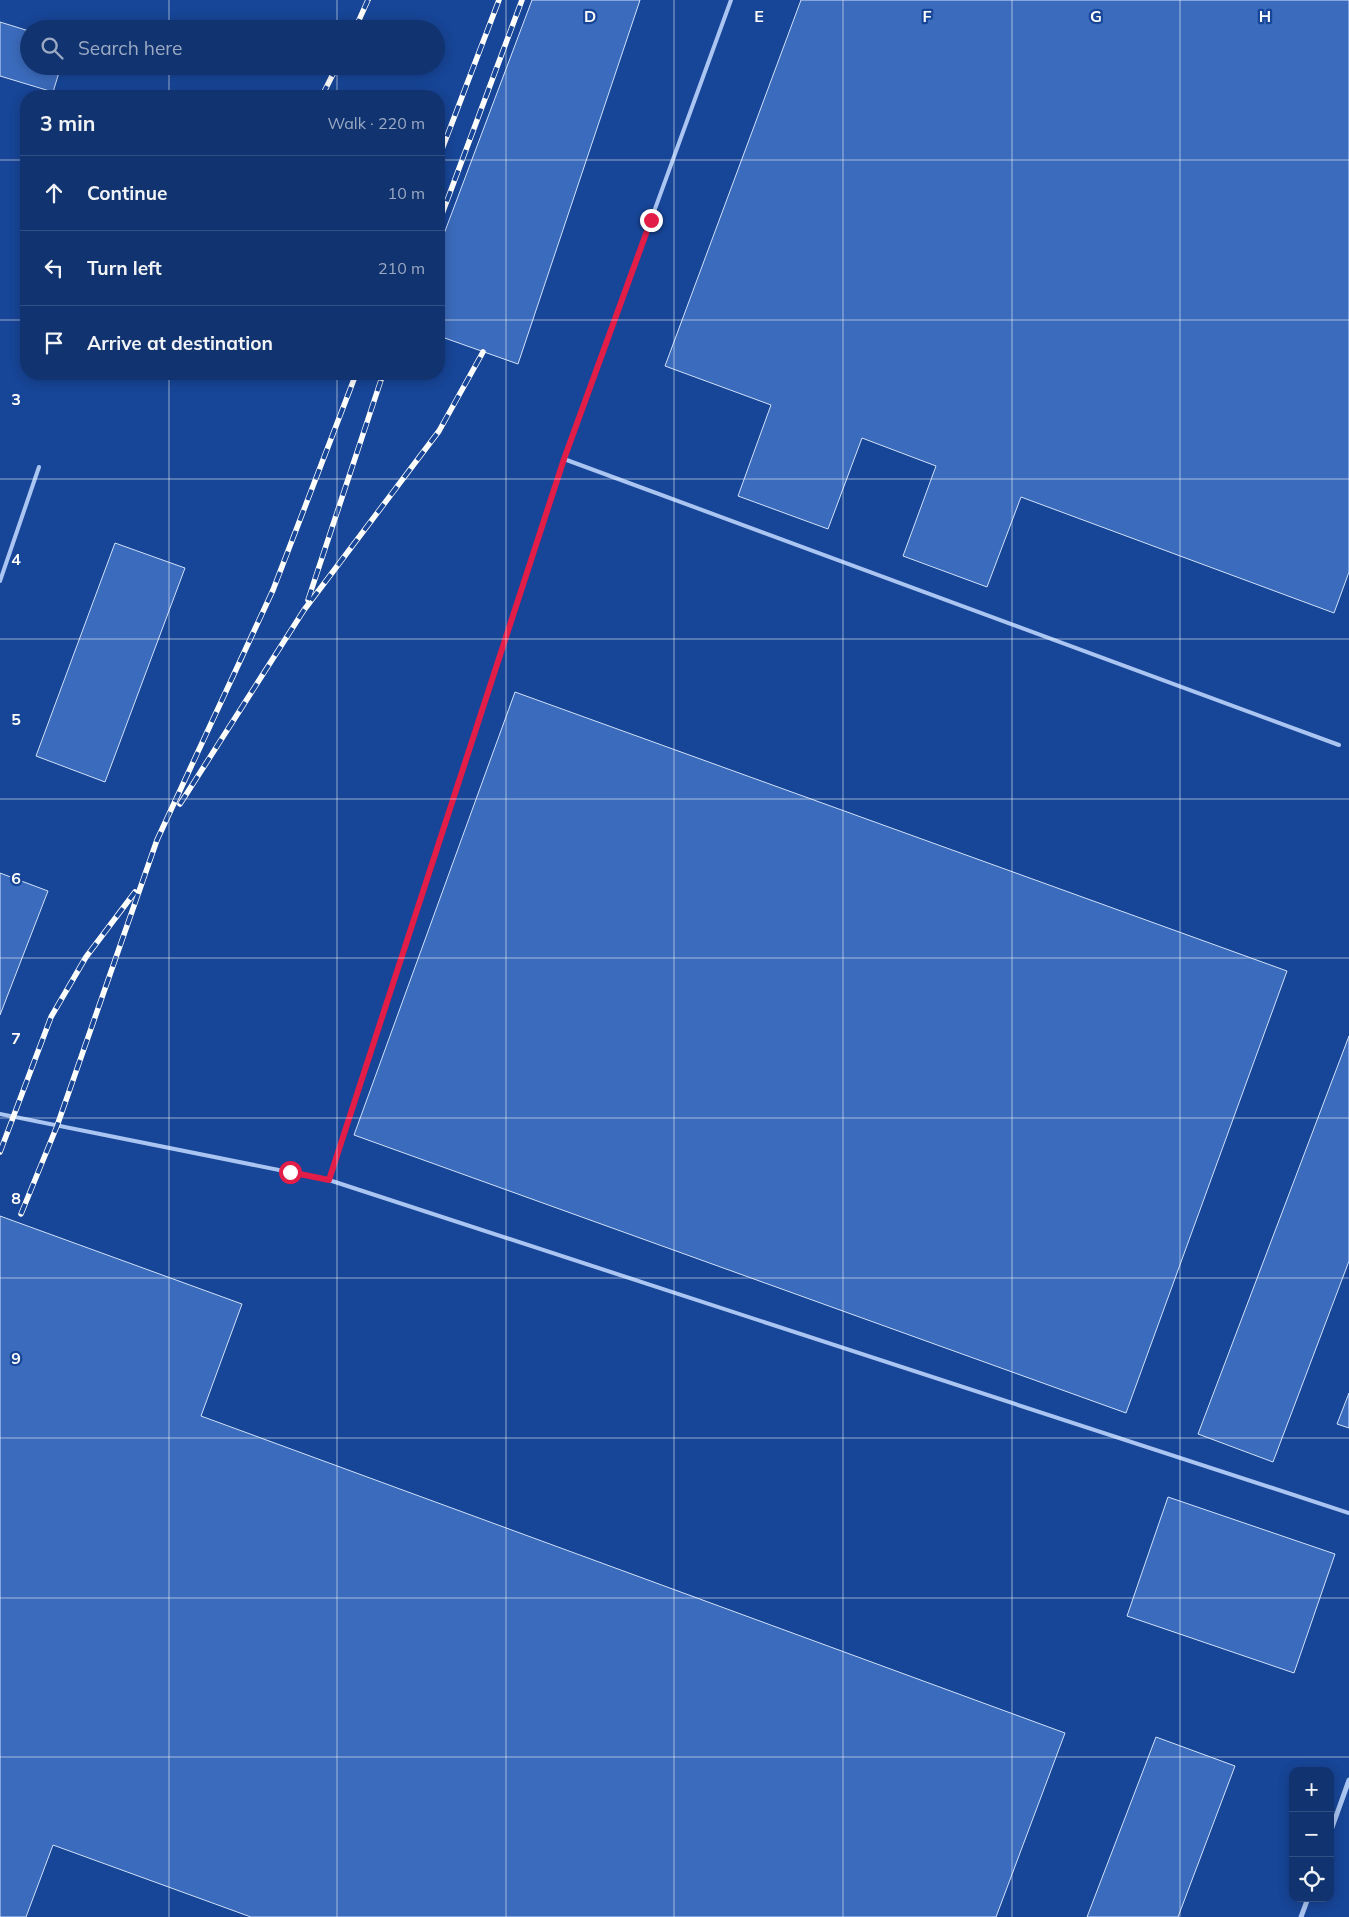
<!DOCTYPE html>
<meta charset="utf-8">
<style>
:root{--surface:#113471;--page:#1a3c76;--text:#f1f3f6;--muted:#9caac3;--line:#304f84}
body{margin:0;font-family:Mulish,sans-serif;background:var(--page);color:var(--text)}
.controls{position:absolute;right:15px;bottom:15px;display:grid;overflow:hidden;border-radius:10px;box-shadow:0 2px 12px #0003}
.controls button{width:45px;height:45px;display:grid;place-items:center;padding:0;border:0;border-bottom:1px solid var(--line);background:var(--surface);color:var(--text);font:25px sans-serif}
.stop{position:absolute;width:15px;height:15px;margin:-11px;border:4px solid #e11d48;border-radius:50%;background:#fff}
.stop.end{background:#e11d48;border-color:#fff;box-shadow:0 1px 5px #0008}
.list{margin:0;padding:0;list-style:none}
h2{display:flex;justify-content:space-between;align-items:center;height:65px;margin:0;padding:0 20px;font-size:21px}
h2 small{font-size:16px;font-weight:400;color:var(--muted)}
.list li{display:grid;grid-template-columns:32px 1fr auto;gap:15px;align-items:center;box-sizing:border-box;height:75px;padding:0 20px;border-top:1px solid var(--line)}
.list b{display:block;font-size:19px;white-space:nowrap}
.list em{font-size:16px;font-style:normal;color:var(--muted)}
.icon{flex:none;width:28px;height:28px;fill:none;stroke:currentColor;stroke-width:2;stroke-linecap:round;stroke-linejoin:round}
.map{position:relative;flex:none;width:1349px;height:1917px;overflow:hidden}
.search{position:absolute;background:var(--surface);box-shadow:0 2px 12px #0003;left:20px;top:20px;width:425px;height:55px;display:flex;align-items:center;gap:12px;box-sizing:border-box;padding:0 18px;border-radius:28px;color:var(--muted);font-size:19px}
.panel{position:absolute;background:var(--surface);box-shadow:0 2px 12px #0003;left:20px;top:90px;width:425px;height:290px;border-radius:20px}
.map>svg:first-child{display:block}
</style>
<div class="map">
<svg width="1349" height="1917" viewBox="0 0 1349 1917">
<rect width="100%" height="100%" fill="#174597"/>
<g fill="#3b6bbc" stroke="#d1e1fc">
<polygon points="532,0 640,0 518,364 439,336 439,247"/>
<polygon points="801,0 1349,0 1349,572 1334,613 1021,497 987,587 903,556 936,466 862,438 828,529 738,496 771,405 665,366"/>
<polygon points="0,22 29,31 29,66 61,66 53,92 0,76"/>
<polygon points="115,543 185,568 105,782 36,756"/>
<polygon points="515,692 1287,971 1126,1413 354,1135"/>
<polygon points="0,873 48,891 0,1015"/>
<polygon points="1349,1036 1349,1261 1273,1462 1198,1434"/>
<polygon points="0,1216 242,1304 201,1416 1065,1733 996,1917 251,1917 53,1845 26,1917 0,1917"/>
<polygon points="1349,1393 1349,1428 1337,1424"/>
<polygon points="1168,1497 1335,1554 1294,1673 1127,1616"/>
<polygon points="1156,1737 1235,1766 1178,1917 1087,1917"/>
</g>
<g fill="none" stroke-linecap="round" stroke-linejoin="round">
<g stroke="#aac5f1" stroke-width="4">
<polyline points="564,459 1339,745"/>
<polyline points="0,581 39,467"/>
<polyline points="0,1114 329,1180 1349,1513"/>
<polyline points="329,1180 564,459 731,0"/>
</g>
<g stroke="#aac5f1" stroke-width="5">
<polyline points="1330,1833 1349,1780"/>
<polyline points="1301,1917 1308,1898"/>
</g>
<g stroke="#fff" stroke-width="5.5">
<g id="rail">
<polyline points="355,29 368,0"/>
<polyline points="322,96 337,66"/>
<polyline points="439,157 499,0"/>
<polyline points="439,222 522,0"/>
<polyline points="308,600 383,374"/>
<polyline points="180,804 304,610 439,431 483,352"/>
<polyline points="0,1152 51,1017 86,957 135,892"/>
<polyline points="21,1214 57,1126 157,840 273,590 356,374"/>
</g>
</g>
<use href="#rail" stroke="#174597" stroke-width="4" stroke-dasharray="11" stroke-linecap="butt"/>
</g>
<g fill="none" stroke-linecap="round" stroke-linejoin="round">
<polyline stroke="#e11d48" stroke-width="6" points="290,1172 329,1180 564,459 651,220"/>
</g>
<path fill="none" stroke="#fff" stroke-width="1" stroke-opacity="0.55" d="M169 0V29M337 0V29M506 0V1917M674 0V1917M843 0V1917M1012 0V1917M1180 0V1917M169 66V96M337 66V96M0 160H26M439 160H1349M0 320H26M439 320H1349M169 374V1917M337 374V1917M0 479H1349M0 639H1349M0 799H1349M0 958H1349M0 1118H1349M0 1278H1349M0 1438H1349M0 1598H1349M0 1757H1349"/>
<g font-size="16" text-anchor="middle" font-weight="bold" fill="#fff" stroke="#174597" stroke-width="4.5" stroke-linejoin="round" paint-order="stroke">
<text x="590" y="22">D</text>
<text x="759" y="22">E</text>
<text x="927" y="22">F</text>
<text x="1096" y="22">G</text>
<text x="1265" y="22">H</text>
<text x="16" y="405">3</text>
<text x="16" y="565">4</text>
<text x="16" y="725">5</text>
<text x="16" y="884">6</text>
<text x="16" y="1044">7</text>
<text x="16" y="1204">8</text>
<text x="16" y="1364">9</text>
</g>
</svg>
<div class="controls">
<button>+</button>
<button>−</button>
<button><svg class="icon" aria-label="locate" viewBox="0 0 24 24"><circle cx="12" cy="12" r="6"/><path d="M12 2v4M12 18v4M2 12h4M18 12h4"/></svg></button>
</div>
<div class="stop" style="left:290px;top:1172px"></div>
<div class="stop end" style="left:651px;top:220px"></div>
<div class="search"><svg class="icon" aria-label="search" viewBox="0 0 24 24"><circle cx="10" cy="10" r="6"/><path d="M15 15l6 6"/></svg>Search here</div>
<section class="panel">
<h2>3 min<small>Walk · 220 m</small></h2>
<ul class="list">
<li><svg class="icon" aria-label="ahead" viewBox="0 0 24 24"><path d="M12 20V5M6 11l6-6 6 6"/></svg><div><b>Continue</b></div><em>10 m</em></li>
<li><svg class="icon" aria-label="left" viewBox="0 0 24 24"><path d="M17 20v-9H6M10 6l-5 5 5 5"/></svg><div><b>Turn left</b></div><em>210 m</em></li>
<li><svg class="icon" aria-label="arrive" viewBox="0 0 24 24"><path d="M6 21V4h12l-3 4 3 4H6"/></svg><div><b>Arrive at destination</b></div></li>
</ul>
</section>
</div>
